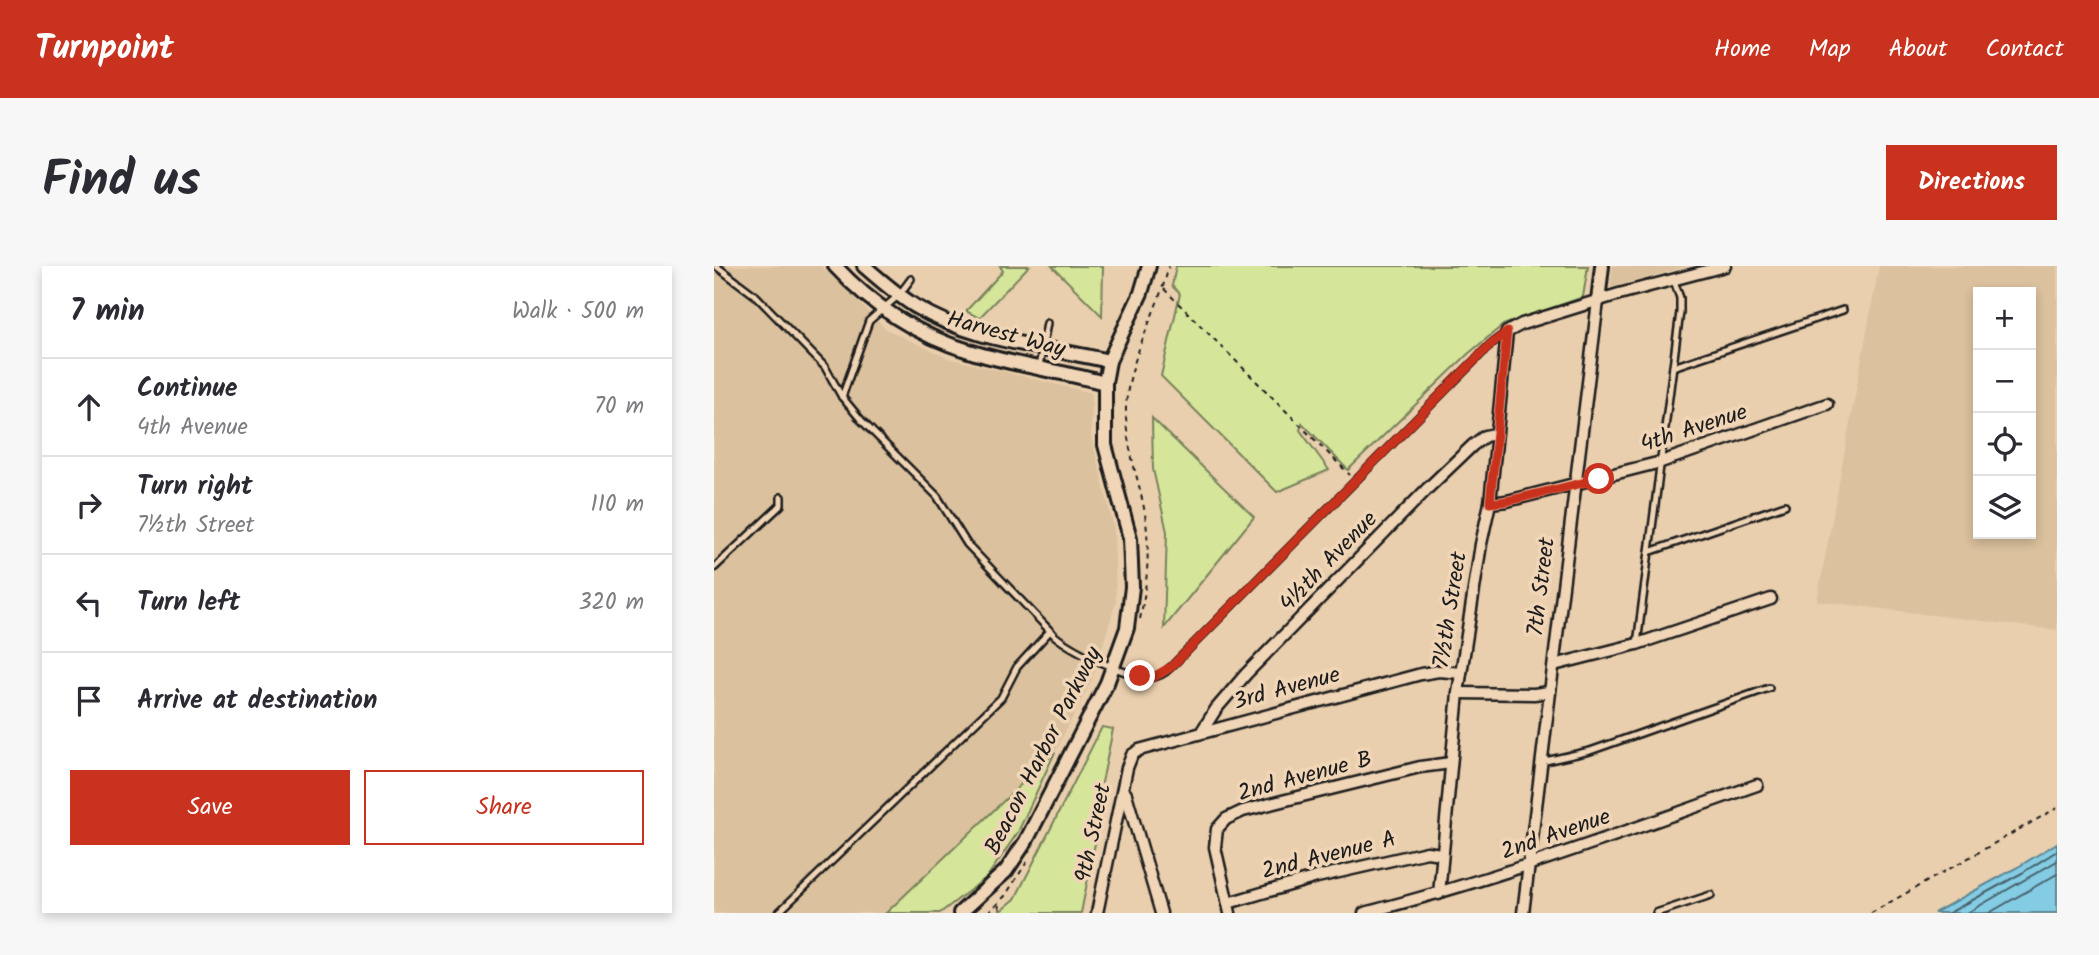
<!DOCTYPE html>
<meta charset="utf-8">
<style>
:root{--surface:#fff;--page:#f7f7f7;--text:#2b2b33;--muted:#7c7c81;--line:#e1e1e2;--accent:#c8321e}
body{margin:0;font-family:Kalam,sans-serif;background:var(--page);color:var(--text)}
.controls{position:absolute;right:21px;top:21px;display:grid;overflow:hidden;border-radius:0px;box-shadow:0 4px 10px #0003}
.controls button{width:63px;height:63px;display:grid;place-items:center;padding:0;border:0;border-bottom:2px solid var(--line);background:var(--surface);color:var(--text);font:35px sans-serif}
.stop{position:absolute;width:21px;height:21px;margin:-16px;border:5px solid #c8321e;border-radius:50%;background:#fff}
.stop.end{background:#c8321e;border-color:#fff;box-shadow:0 2px 7px #0008}
.list{margin:0;padding:0;list-style:none}
h2{display:flex;justify-content:space-between;align-items:center;height:91px;margin:0;padding:0 28px;font-size:30px}
h2 small{font-size:23px;font-weight:400;color:var(--muted)}
.list li{display:grid;grid-template-columns:46px 1fr auto;gap:21px;align-items:center;box-sizing:border-box;height:98px;padding:0 28px;border-top:2px solid var(--line)}
.list b{display:block;font-size:26px;white-space:nowrap}
.list p{margin:0;font-size:23px;white-space:nowrap;color:var(--muted)}
.list em{font-size:23px;font-style:normal;color:var(--muted)}
.actions{display:flex;gap:14px;padding:21px 28px}
.actions a{flex:1;padding:16px 0;border:2px solid var(--accent);border-radius:0px;text-align:center;font-size:24px;color:var(--accent)}
.actions .main{background:var(--accent);color:#fff}
.icon{flex:none;width:38px;height:38px;fill:none;stroke:currentColor;stroke-width:2;stroke-linecap:round;stroke-linejoin:round}
.map{position:relative;flex:none;width:1343px;height:647px;overflow:hidden;border-radius:0px}
header{display:flex;align-items:center;gap:42px;box-sizing:border-box;height:98px;padding:0 35px;background:var(--accent);color:#fff}
header strong{font-size:33px}
nav{display:flex;gap:38px;margin-inline-start:auto;font-size:24px}
.intro{display:flex;align-items:center;justify-content:space-between;box-sizing:border-box;height:168px;padding:0 42px}
h1{margin:0;font-size:49px}
.button{padding:18px 32px;border-radius:0px;background:var(--accent);color:#fff;font-size:24px;font-weight:700}
main{display:flex;gap:42px;padding:0 42px}
aside{flex:1;background:var(--surface);border-radius:0px;box-shadow:0 4px 10px #0003}
.map>svg:first-child{display:block}
</style>
<header>
<strong>Turnpoint</strong>
<nav><a>Home</a><a>Map</a><a>About</a><a>Contact</a></nav>
</header>
<div class="intro"><h1>Find us</h1><a class="button">Directions</a></div>
<main>
<aside>
<h2>7 min<small>Walk · 500 m</small></h2>
<ul class="list">
<li><svg class="icon" aria-label="ahead" viewBox="0 0 24 24"><path d="M12 20V5M6 11l6-6 6 6"/></svg><div><b>Continue</b><p>4th Avenue</p></div><em>70 m</em></li>
<li><svg class="icon" aria-label="right" viewBox="0 0 24 24"><path d="M7 20v-9h11M14 6l5 5-5 5"/></svg><div><b>Turn right</b><p>7½th Street</p></div><em>110 m</em></li>
<li><svg class="icon" aria-label="left" viewBox="0 0 24 24"><path d="M17 20v-9H6M10 6l-5 5 5 5"/></svg><div><b>Turn left</b></div><em>320 m</em></li>
<li><svg class="icon" aria-label="arrive" viewBox="0 0 24 24"><path d="M6 21V4h12l-3 4 3 4H6"/></svg><div><b>Arrive at destination</b></div></li>
</ul>
<div class="actions"><a class="main">Save</a><a>Share</a></div>
</aside>
<div class="map">
<svg width="1343" height="647" viewBox="0 0 1343 647">
<rect width="100%" height="100%" fill="#eacfae"/>
<filter id="ink" filterUnits="userSpaceOnUse"><feTurbulence type="fractalNoise" baseFrequency=".0143" numOctaves="2"/><feDisplacementMap in="SourceGraphic" scale="14" xChannelSelector="R" yChannelSelector="G"/><feConvolveMatrix kernelMatrix="1 2 1 2 8 2 1 2 1" color-interpolation-filters="sRGB"/></filter>
<g filter="url(#ink)">
<g fill="#dbc19d" fill-rule="evenodd">
<polygon points="0,0 107,0 172,63 233,92 378,127 377,170 400,262 402,336 379,411 341,486 172,647 0,647"/>
<polygon points="899,0 974,0 896,22"/>
<path d="M1165 0H1343V364L1103 335ZM1264 26H1317V268H1264Z"/>
</g>
<g fill="#d5e69a" stroke="#78815b" stroke-width="2">
<polygon points="286,0 315,0 265,52 252,45 289,5"/>
<polygon points="338,0 389,0 388,50"/>
<polygon points="462,0 874,0 869,31 789,59 754,88 634,204 588,157 586,164 615,204 563,226 447,110 466,28 458,20"/>
<polygon points="438,152 540,251 450,362 453,266 439,203"/>
<polygon points="388,461 399,463 383,541 388,542 367,647 284,647 301,633"/>
<polygon points="341,486 304,566 273,611 226,647 172,647"/>
</g>
<polygon fill="#84cce4" stroke="#5a8694" stroke-width="2" points="1343,577 1343,647 1220,647 1304,601"/>
<g fill="none" stroke-linecap="round" stroke-linejoin="round">
<g stroke="#46626c" stroke-width="2">
<polyline points="1235,647 1308,607 1343,585"/>
<polyline points="1253,647 1343,595"/>
<polyline points="1275,647 1343,608"/>
</g>
<g stroke="#1c1c1c" stroke-width="10">
<g id="service">
<path d="M2 0 42 30 111 101 128 131 148 155 223 230 253 278 341 370C358 384 416 413 438 411 446 411 452 406 457 401L777 78 793 66"/>
<polyline points="325,101 333,57"/>
<polyline points="959,101 1129,44"/>
<polyline points="128,131 155,55 185,29 197,13"/>
<polyline points="935,286 1071,239"/>
<polyline points="0,302 67,239 67,231"/>
<polyline points="923,378 966,46 966,32 960,15"/>
<polyline points="827,496 876,485 1055,422"/>
<polyline points="64,647 287,432 303,401 336,365"/>
<polyline points="942,647 997,629"/>
</g>
</g>
<g stroke="#1c1c1c" stroke-width="15">
<g id="minor">
<polyline points="776,237 793,235 947,196 1113,138"/>
<polyline points="840,399 923,378 1057,333"/>
<polyline points="744,427 820,428 835,426"/>
<polyline points="488,465 502,443 532,408 714,222 759,179 771,170 781,168"/>
<polyline points="412,528 447,647"/>
<polyline points="725,628 744,427 767,278 776,237 793,66 808,58 905,28 1011,0"/>
<polyline points="514,637 603,611 713,586 727,588"/>
<polyline points="383,647 413,502 418,489 425,484 707,408 725,405 747,407"/>
<polyline points="516,647 501,581 503,563 512,553 529,545 568,535 706,501 737,497"/>
<path d="M650 647C784 613 913 565 1043 519"/>
<polyline points="809,647 884,35"/>
</g>
</g>
<g stroke="#1c1c1c" stroke-width="18">
<g id="tertiary">
<path d="M121 0C157 39 204 70 255 85 299 99 346 105 391 117"/>
<path d="M150 0C166 14 183 29 201 40 259 76 331 80 395 95"/>
<polyline points="884,35 888,0"/>
<polyline points="246,647 292,605 312,575 393,417 413,362 418,321 416,272 391,179 391,117 395,95 427,27 435,0"/>
</g>
</g>
<g stroke="#1c1c1c" stroke-width="2" stroke-dasharray="5 5" stroke-linecap="butt">
<polyline points="450,23 636,209"/>
<path d="M426 353C434 315 437 276 429 237 422 205 411 175 412 142 414 92 443 48 455 0"/>
<polyline points="284,639 288,647"/>
<polyline points="274,647 291,630 313,596"/>
<polyline points="1157,647 1343,542"/>
</g>
<use href="#service" stroke="#f0d5b7" stroke-width="5"/>
<use href="#minor" stroke="#f0d5b7" stroke-width="10"/>
<use href="#tertiary" stroke="#f0d5b7" stroke-width="12"/>
</g>
</g>
<g fill="none" stroke-linecap="round" stroke-linejoin="round" filter="url(#ink)">
<polyline stroke="#c8321e" stroke-width="9" points="426,410 440,411 457,401 777,78 793,66 776,237 793,235 885,213"/>
</g>
<g text-anchor="middle" dominant-baseline="central" stroke-width="7" stroke-linejoin="round" paint-order="stroke">
<g font-size="23" fill="#1c1c1c" stroke="#f0d5b7">
<text transform="translate(292 69) rotate(15)">Harvest Way</text>
<text transform="translate(980 163) rotate(-18)">4th Avenue</text>
<text transform="translate(615 296) rotate(-46)">4½th Avenue</text>
<text transform="translate(828 321) rotate(-83)">7th Street</text>
<text transform="translate(737 344) rotate(-81)">7½th Street</text>
<text transform="translate(573 423) rotate(-15)">3rd Avenue</text>
<text transform="translate(330 485) rotate(-63)">Beacon Harbor Parkway</text>
<text transform="translate(591 511) rotate(-15)">2nd Avenue B</text>
<text transform="translate(380 567) rotate(-78)">9th Street</text>
<text transform="translate(842 569) rotate(-19)">2nd Avenue</text>
<text transform="translate(615 590) rotate(-14)">2nd Avenue A</text>
</g>
</g>
</svg>
<div class="controls">
<button>+</button>
<button>−</button>
<button><svg class="icon" aria-label="locate" viewBox="0 0 24 24"><circle cx="12" cy="12" r="6"/><path d="M12 2v4M12 18v4M2 12h4M18 12h4"/></svg></button>
<button><svg class="icon" aria-label="layers" viewBox="0 0 24 24"><path d="M12 4l9 5-9 5-9-5zM3 14l9 5 9-5"/></svg></button>
</div>
<div class="stop" style="left:885px;top:213px"></div>
<div class="stop end" style="left:426px;top:410px"></div>
</div>
</main>
